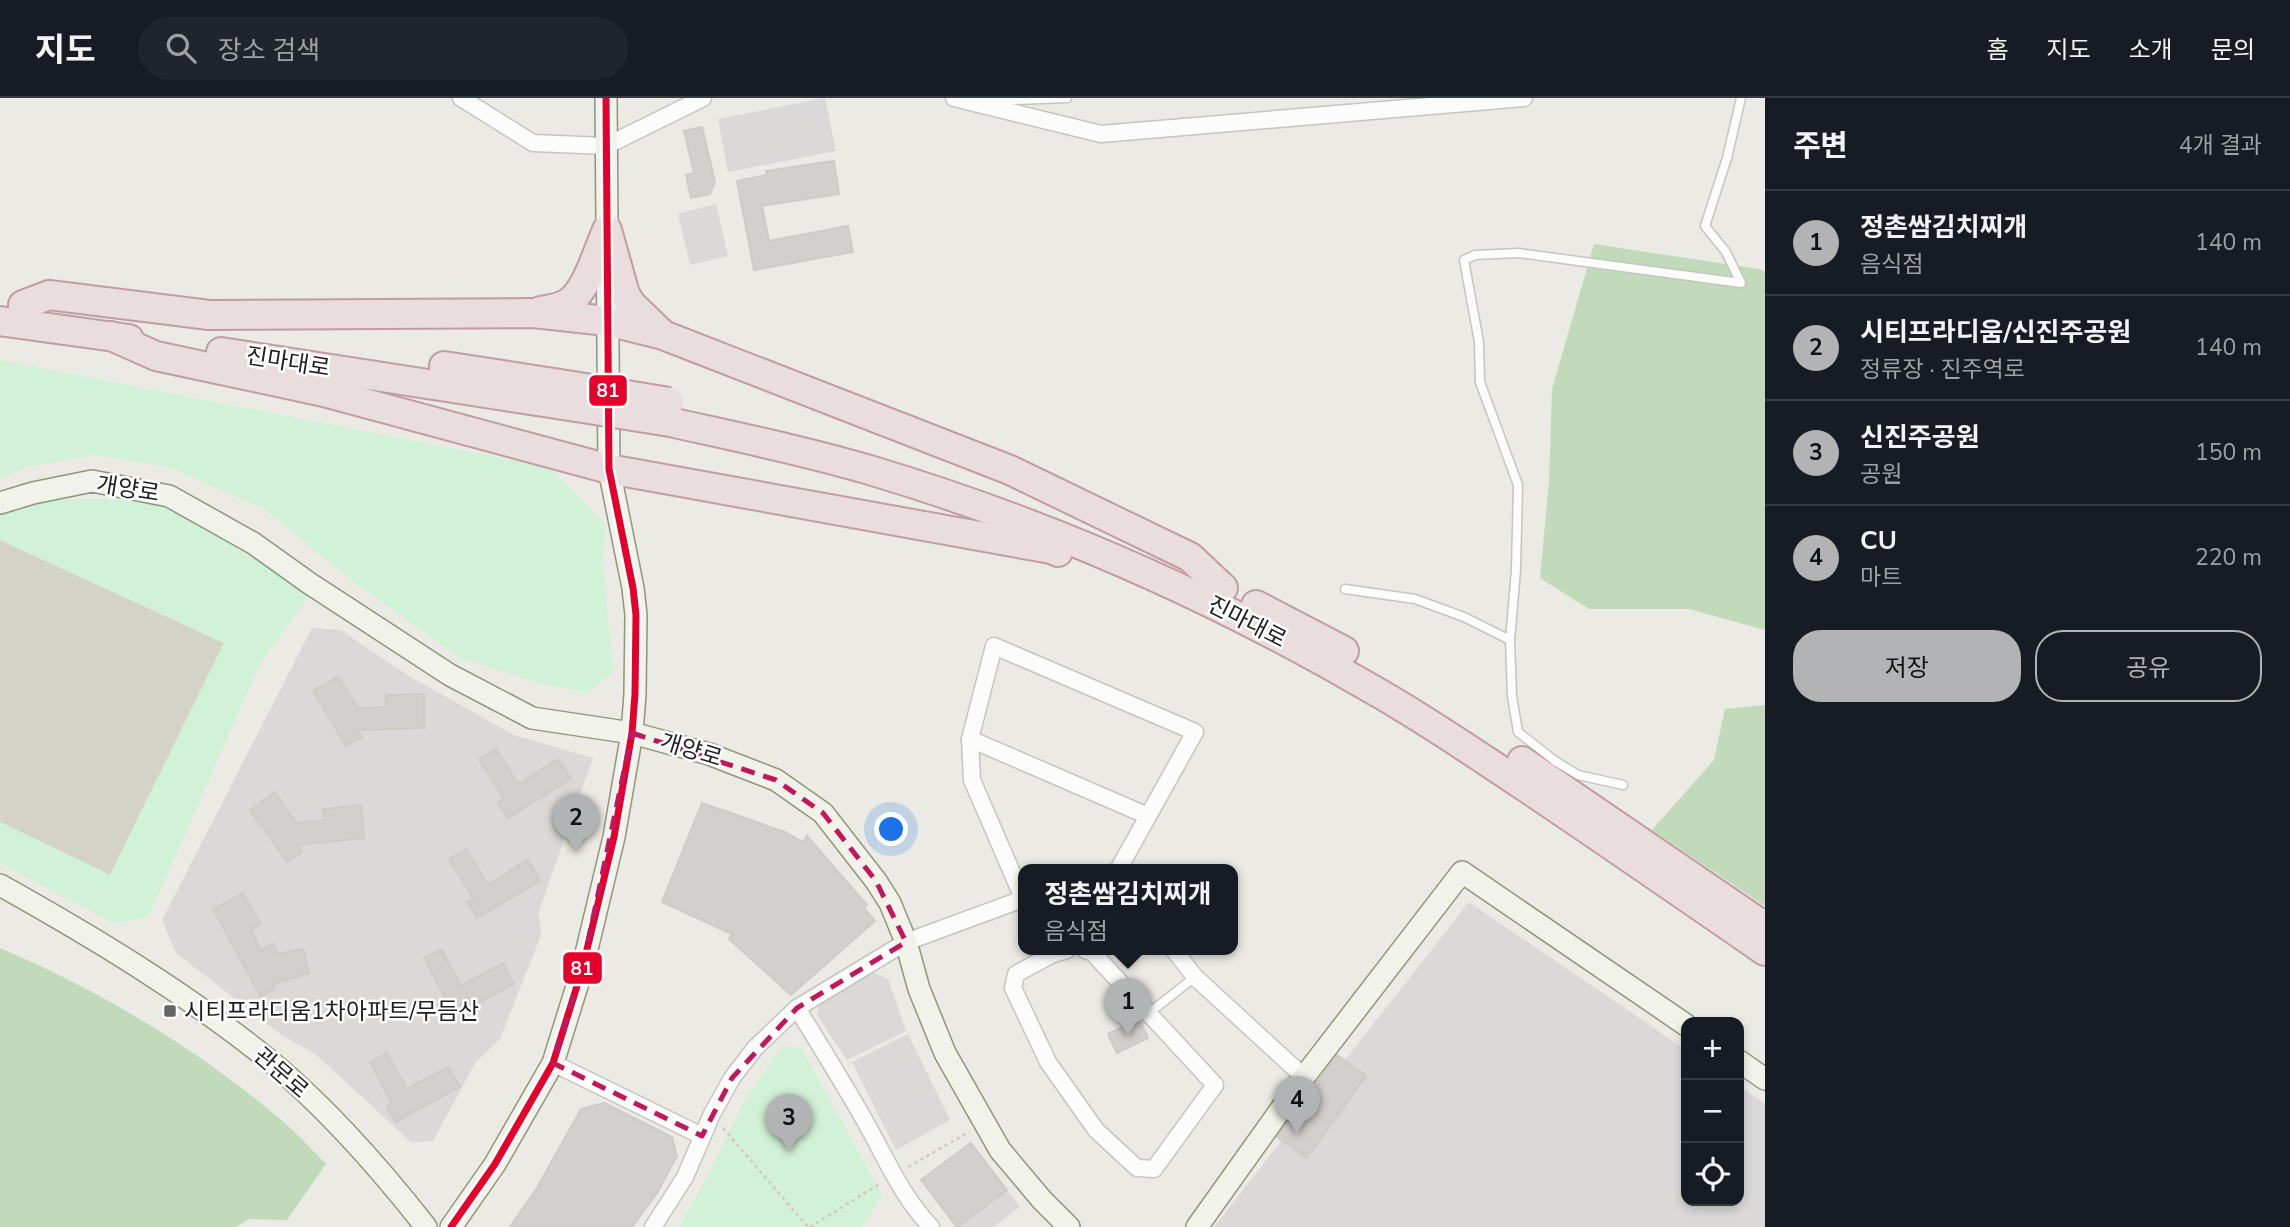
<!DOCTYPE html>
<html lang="ko">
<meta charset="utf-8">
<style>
:root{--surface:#171b24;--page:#20242c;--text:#f1f3f6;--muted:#9ea1a6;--line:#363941;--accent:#b2b3b4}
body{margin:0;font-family:"Nunito Sans","Noto Sans KR",sans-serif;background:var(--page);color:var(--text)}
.controls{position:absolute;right:21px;bottom:21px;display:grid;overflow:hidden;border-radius:14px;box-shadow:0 4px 10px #0003}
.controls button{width:63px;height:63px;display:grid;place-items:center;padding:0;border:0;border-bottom:2px solid var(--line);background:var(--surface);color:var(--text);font:35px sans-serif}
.you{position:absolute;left:892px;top:732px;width:24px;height:24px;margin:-18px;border:5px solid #fff;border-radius:50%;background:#1a73e8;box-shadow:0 0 0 10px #1a73e833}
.badge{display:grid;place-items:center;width:46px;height:46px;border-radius:50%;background:var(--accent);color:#111;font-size:23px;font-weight:700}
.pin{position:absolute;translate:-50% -58px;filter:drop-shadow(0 2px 4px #0008)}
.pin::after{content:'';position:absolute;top:37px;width:24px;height:21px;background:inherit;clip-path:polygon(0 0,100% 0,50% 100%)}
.popup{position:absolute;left:1018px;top:766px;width:220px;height:91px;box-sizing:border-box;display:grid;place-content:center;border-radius:14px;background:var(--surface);filter:drop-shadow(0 2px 5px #0005);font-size:23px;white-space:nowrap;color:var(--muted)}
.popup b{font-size:26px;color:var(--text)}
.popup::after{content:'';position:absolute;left:50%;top:100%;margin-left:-14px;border:14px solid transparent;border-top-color:var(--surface)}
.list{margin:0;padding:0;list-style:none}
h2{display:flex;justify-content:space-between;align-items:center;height:91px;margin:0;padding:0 28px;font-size:30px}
h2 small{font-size:23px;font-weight:400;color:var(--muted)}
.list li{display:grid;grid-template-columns:46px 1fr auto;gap:21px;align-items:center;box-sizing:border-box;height:105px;padding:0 28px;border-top:2px solid var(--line)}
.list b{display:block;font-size:26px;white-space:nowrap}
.list p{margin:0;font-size:23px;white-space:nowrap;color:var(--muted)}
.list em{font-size:23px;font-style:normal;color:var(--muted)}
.actions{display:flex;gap:14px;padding:21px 28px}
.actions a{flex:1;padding:16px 0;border:2px solid var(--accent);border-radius:28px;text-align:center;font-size:24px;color:var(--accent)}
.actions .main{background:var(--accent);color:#111}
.icon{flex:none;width:38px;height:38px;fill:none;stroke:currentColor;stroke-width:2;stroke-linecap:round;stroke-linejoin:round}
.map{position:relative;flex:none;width:1765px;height:1129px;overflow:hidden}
header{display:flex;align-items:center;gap:42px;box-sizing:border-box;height:98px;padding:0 35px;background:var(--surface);border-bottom:2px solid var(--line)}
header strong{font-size:33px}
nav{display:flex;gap:38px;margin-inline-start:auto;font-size:24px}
.search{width:490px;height:63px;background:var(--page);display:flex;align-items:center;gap:18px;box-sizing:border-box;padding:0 24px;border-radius:38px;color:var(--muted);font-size:26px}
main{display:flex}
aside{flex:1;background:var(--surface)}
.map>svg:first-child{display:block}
</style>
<header>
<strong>지도</strong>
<div class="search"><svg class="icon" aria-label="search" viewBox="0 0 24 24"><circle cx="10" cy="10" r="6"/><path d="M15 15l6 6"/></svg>장소 검색</div>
<nav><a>홈</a><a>지도</a><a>소개</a><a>문의</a></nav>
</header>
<main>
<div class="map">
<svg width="1765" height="1129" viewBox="0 0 1765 1129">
<rect width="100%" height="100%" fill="#ebeae5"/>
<g fill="#dad9d7">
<polygon points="825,0 836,53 728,74 718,21"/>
<polygon points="716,106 728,158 690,167 678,116"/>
<polygon points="312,530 341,532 409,578 514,637 593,660 539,813 541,837 500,941 475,965 433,1043 411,1044 315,956 283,938 176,855 162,822"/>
<polygon points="1469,804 1686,952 1686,1103 1739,1103 1739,988 1765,1006 1765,1129 1214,1129"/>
<polygon points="868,872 888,881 906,933 847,962 817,917 821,899"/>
<polygon points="908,936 950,1022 896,1052 852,964"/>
<polygon points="1007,1092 1020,1109 993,1129 958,1129"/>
</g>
<polygon fill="#d3d4c7" points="0,442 224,545 110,777 0,724"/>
<g fill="#c1dbba">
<polygon points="1594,146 1759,171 1765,174 1765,532 1689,511 1589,511 1540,480 1549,384 1552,291"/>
<polygon points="1765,607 1765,808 1652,732 1714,662 1725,611"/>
<path d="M0 850C101 893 196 950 280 1021 296 1034 311 1051 326 1066L287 1122 249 1121 236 1129H0Z"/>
</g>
<g fill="#d2f2d7">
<polygon points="0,262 548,369 605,426 603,466 613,573 588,595 539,585 460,560 355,485 264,411 169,369 95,357 24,370 0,381"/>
<path d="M123 401 163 405 304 491 308 500 261 563 149 818 115 826 0 765V724L110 777 224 545 0 442V415C35 399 85 401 123 401Z"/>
<polygon points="782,948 801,950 882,1097 862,1129 679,1129 707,1080 743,1006"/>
</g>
<g fill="#d2d0cc" stroke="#ceccc7" stroke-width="2">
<polygon points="702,29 715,84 710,96 691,100 686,77 694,75 684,33"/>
<polygon points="834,63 839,96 762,108 769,143 848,128 853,154 754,172 737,83 766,77 766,73"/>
<polygon points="338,578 358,610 386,609 386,597 424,596 424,630 357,632 362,639 346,648 313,593"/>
<polygon points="496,651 518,686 558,661 571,681 508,720 498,705 504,701 479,661"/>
<polygon points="275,694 296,725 324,722 323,711 361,707 364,740 297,747 302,754 287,764 250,712"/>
<polygon points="702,705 785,734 803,744 807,738 867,807 864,810 875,823 791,897 729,841 732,836 662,804"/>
<polygon points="466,751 488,787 528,762 540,783 477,820 467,804 474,801 449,761"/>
<polygon points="243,795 261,826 251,832 261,852 273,846 279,856 303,851 309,875 273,886 275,890 261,899 213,811"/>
<polygon points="441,851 461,888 503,865 514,886 449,921 440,905 446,901 424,860"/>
<polygon points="1139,921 1148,940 1117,955 1108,936"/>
<polygon points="387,955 407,991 448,969 460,989 395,1024 387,1009 392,1005 370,964"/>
<polygon points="1337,957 1366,978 1307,1060 1277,1039"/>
<polygon points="604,1005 672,1039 677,1058 657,1095 632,1129 510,1129 537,1090 581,1011"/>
<polygon points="971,1045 1007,1092 957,1129 921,1082"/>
</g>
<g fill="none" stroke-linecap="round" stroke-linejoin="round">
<g stroke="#c4c4c1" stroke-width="11">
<g id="lane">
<polyline points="990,3 1067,0"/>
<polyline points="1345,491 1415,501 1464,519 1510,542"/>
<polyline points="1623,687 1578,677 1555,663 1518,634 1512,598 1510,542 1516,472 1518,387 1480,284 1479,244 1464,162 1475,157 1518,155 1741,185 1726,154 1705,128 1727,60 1741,0"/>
<polyline points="1149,915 1195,879"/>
</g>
</g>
<g stroke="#c4c4c1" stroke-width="19">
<g id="street">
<polyline points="461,0 533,45 606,48 703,0"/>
<polyline points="954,0 1101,36 1524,0"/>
<polyline points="970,641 1148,718"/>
<polyline points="1023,800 972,682 970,641 994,548 1195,634 1118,772"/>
<polyline points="1067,852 1053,856 1016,876 1013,890 1048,964 1096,1032 1137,1070 1154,1071 1215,987 1092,854 1085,852"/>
<polyline points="1174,852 1195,879 1304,979"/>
<path d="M797 910C822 951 848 992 871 1034 890 1069 903 1099 931 1129"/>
<polyline points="553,965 702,1038"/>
<polyline points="653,1129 685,1079 712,1016 732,980 755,950 797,910 906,844 1023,801"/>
</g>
</g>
<g stroke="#90957d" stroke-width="24">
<g id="secondary">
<polyline points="0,405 33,395 92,383 169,398 253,445 309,485 450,577 532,620 632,635 709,656 776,682 823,715 876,783 890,805 906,844 919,891 945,955 1000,1052 1042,1102 1069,1129"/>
<path d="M0 787C93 839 186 895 269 962 328 1011 379 1069 426 1129"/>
<polyline points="1739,963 1765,981"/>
<polyline points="451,1129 495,1066 553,965 582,872 614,739 632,635 635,596 636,517 633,490 609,371 606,0"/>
<polyline points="1197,1129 1304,979 1462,774 1686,927"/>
</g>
</g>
<g stroke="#c19da2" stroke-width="32">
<g id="highway">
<polyline points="23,207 49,197 209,217 533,215 607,223 663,237 1010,372 1190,459 1223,490"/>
<path d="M541 213C551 211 564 210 572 202 588 188 598 152 607 132L625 196 631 206 661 235"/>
<polyline points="0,223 129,241"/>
<polyline points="111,238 156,258 324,294 609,371 1051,451 1058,454"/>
<polyline points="221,254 576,309"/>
<polyline points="444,268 573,288"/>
<path d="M670 324C737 339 806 353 873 373 1046 425 1214 499 1370 590 1422 619 1471 653 1521 686 1603 741 1684 797 1765 853"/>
<polyline points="1256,507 1344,553"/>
<polyline points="1522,663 1765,829"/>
</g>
</g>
<g stroke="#d6c9c4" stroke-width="2.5" stroke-dasharray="3.5 3.5" stroke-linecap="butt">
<polyline points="723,1030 808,1129"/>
<polyline points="908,1069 969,1034"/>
<polyline points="810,1129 881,1085"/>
</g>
<use href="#lane" stroke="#fcfcfb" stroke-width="8"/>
<use href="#street" stroke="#fcfcfb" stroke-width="16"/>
<use href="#secondary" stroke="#f1f2e9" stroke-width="21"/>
<use href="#highway" stroke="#e9dedd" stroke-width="28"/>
<g stroke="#c19da2" stroke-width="32" stroke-linecap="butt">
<g id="highway-bridge">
<polyline points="573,288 669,304"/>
<polyline points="576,309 670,324"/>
</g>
</g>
<use href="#highway-bridge" stroke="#e9dedd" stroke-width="28"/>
<g stroke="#fff" stroke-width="12">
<polyline id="bus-1" points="451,1129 495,1066 553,965 582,872 614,739 632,635 635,596 636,517 633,490 609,371 606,0"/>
</g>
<use href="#bus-1" stroke="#e4002b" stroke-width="7"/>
</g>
<path fill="none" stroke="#c2185b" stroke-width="5" stroke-dasharray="14 9" stroke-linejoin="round" d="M632 635 776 682 823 715 876 783 906 844 797 910 732 980 702 1038 553 965 582 872Z"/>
<rect fill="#656563" stroke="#fff" stroke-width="2.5" x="163" y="906" width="14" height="14" rx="3.5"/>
<g text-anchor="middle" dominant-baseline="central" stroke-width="5" stroke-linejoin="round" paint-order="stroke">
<g font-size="23" fill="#1d1d1d" stroke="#fff">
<text transform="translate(288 264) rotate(9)">진마대로</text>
<text transform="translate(128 391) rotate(9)">개양로</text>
<text transform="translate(1247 524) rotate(27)">진마대로</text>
<text transform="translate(691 652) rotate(17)">개양로</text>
<text transform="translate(281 975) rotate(41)">관문로</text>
</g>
<g font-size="23" fill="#1d1d1d" stroke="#fff" text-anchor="start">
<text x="184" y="913">시티프라디움1차아파트/무듬산</text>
</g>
</g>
<g stroke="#fff" stroke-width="2.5">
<rect x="588" y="276" width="40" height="33" rx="7" fill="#e4002b"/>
<rect x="562" y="853" width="41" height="34" rx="7" fill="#e4002b"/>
</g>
<g font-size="19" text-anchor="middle" font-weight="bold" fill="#fff">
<text x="608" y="299">81</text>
<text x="582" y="877">81</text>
</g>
</svg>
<div class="controls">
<button>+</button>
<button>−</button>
<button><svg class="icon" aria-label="locate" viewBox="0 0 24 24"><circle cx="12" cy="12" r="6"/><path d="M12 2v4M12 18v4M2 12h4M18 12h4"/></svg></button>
</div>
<div class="you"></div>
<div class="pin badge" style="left:1128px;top:938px">1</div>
<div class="popup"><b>정촌쌈김치찌개</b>음식점</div>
<div class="pin badge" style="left:576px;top:754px">2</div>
<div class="pin badge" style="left:789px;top:1054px">3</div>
<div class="pin badge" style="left:1297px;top:1036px">4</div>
</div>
<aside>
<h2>주변<small>4개 결과</small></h2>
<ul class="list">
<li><span class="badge">1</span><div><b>정촌쌈김치찌개</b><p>음식점</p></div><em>140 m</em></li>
<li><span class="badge">2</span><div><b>시티프라디움/신진주공원</b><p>정류장 · 진주역로</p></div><em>140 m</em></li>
<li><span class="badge">3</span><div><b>신진주공원</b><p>공원</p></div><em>150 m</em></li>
<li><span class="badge">4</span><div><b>CU</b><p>마트</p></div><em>220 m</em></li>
</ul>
<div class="actions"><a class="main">저장</a><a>공유</a></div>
</aside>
</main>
